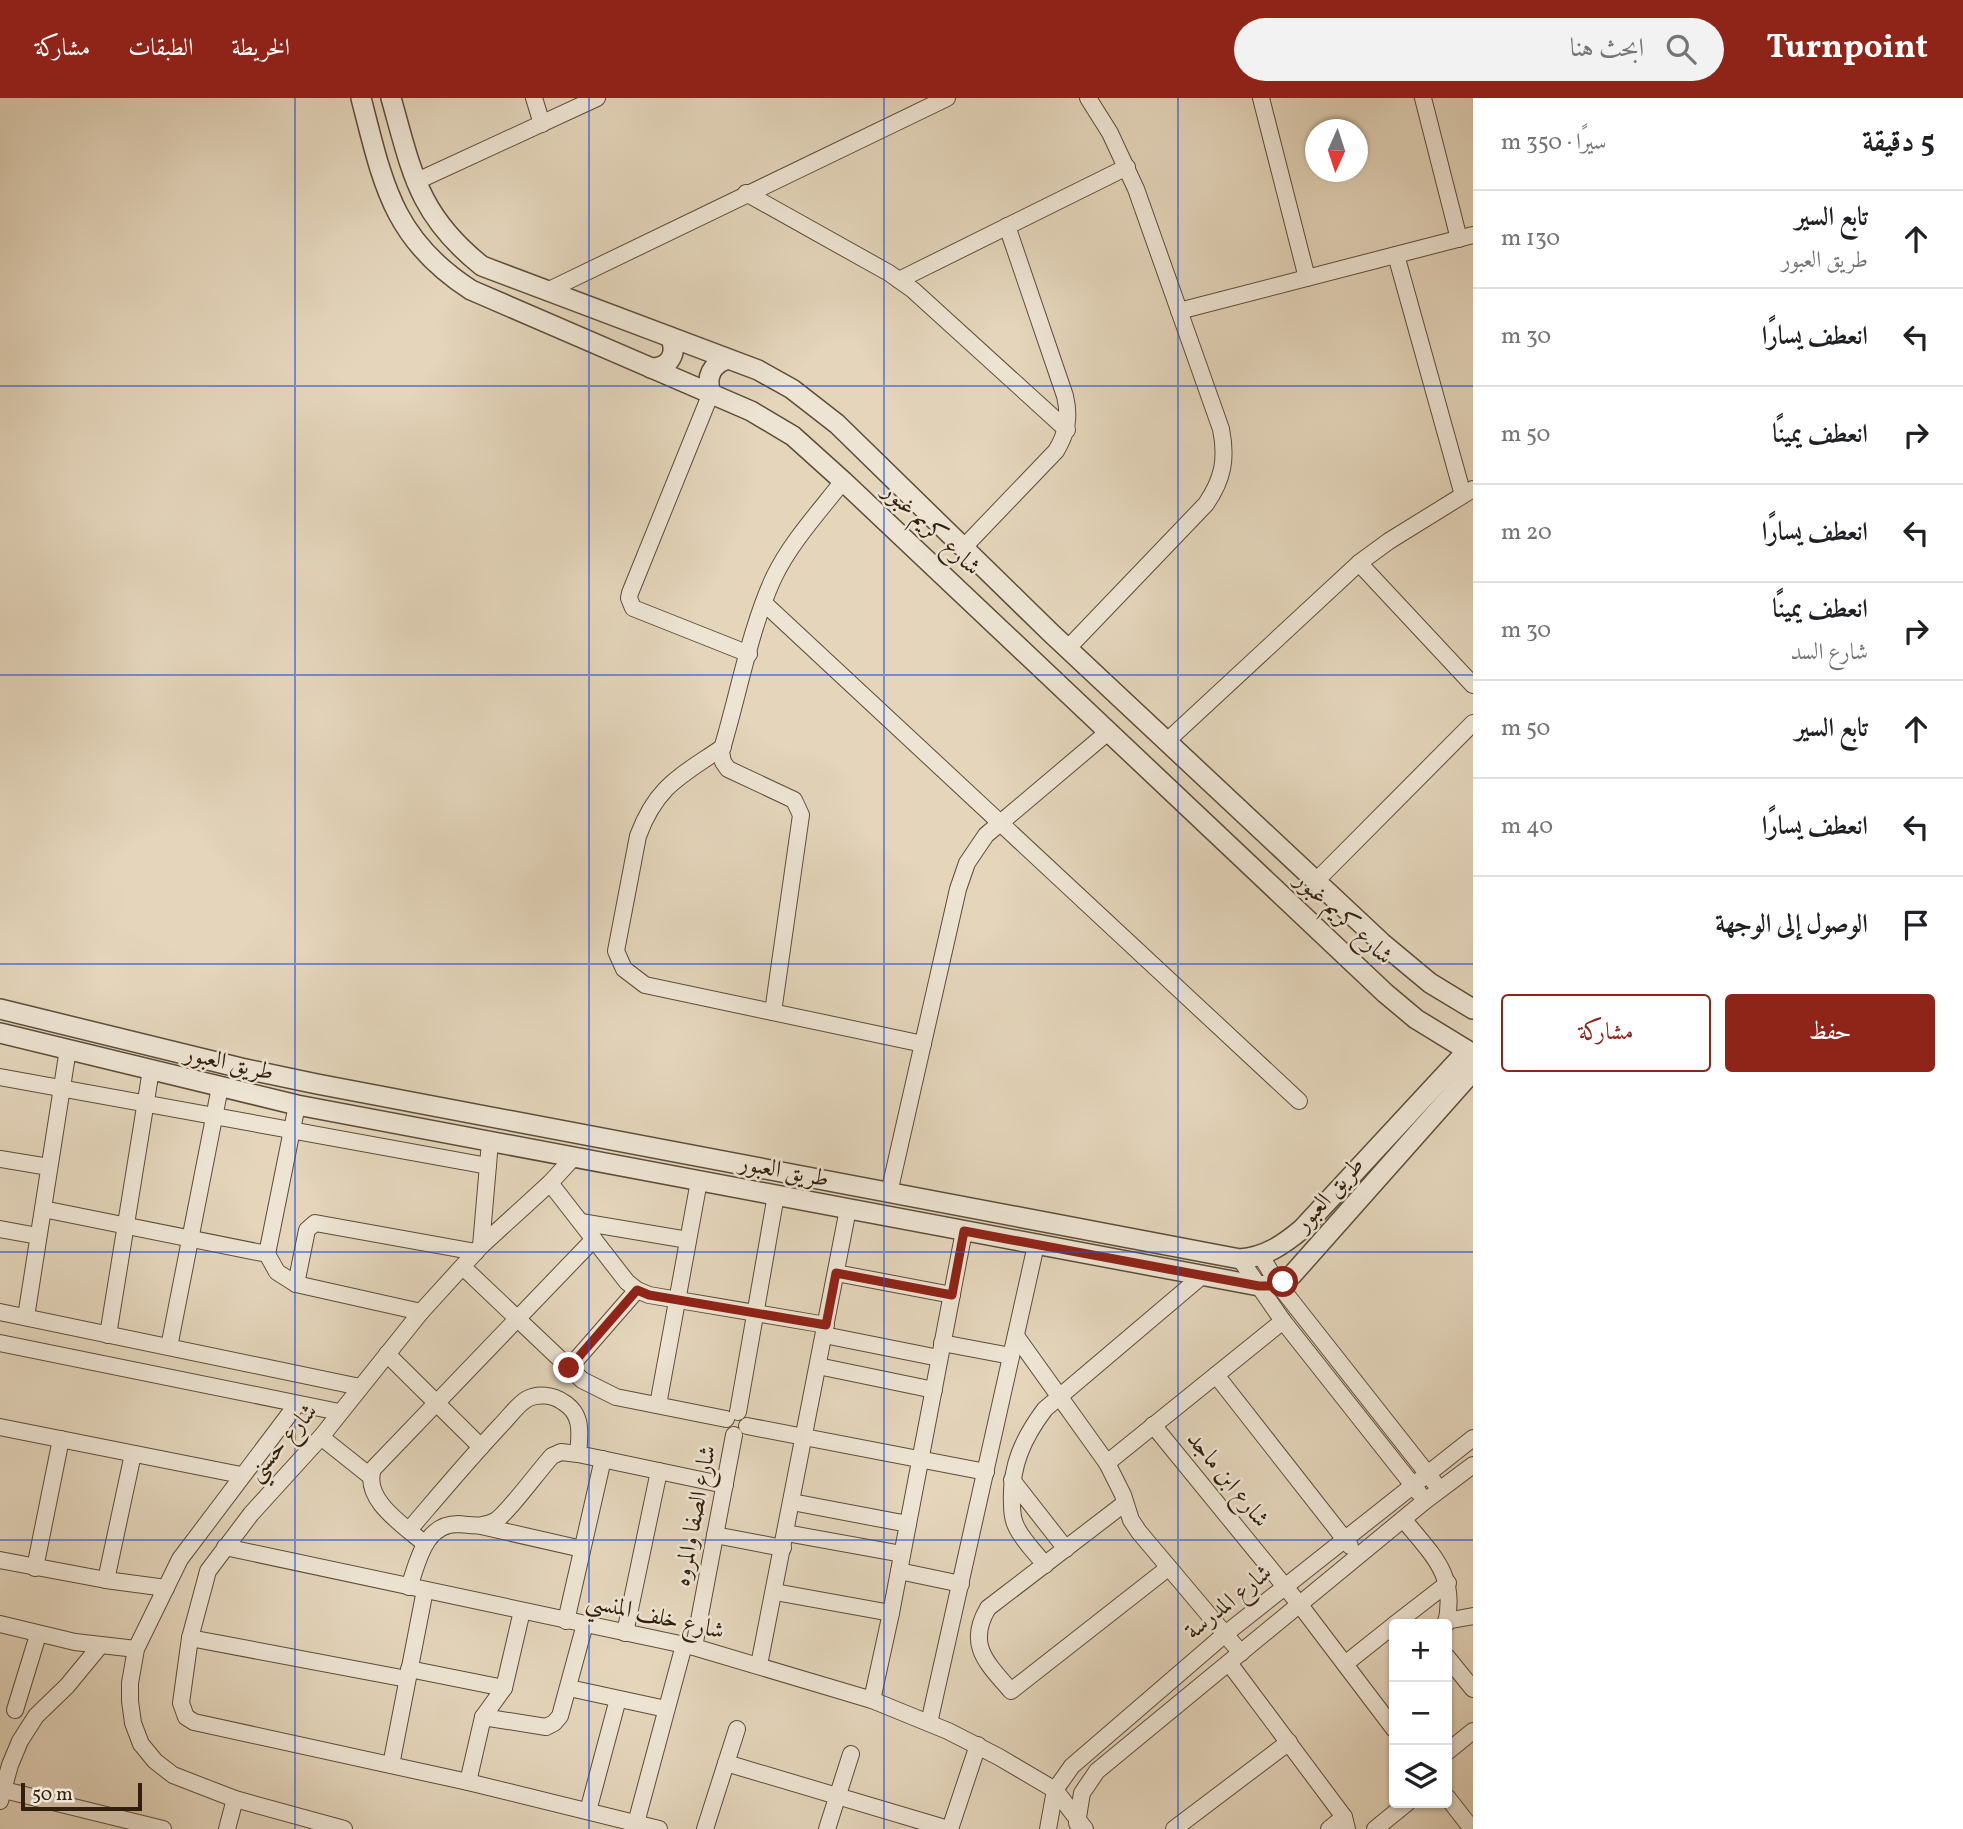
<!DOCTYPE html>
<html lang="ar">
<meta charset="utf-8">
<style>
:root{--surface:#fff;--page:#f2f2f2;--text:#202124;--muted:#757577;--line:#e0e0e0;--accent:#8f2418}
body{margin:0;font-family:Vollkorn,Amiri,serif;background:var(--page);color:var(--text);direction:rtl}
.controls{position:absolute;right:21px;bottom:21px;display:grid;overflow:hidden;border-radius:7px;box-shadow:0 2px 5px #0004}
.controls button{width:63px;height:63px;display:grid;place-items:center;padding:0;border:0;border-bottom:2px solid var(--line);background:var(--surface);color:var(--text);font:35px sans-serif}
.compass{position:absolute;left:1305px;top:21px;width:63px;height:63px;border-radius:50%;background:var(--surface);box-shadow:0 2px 5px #0004;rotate:183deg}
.scale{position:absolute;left:21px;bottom:18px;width:121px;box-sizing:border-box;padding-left:7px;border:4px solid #321e0c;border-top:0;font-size:19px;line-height:24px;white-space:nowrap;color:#321e0c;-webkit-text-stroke:5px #ede4d3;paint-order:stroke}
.stop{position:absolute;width:21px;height:21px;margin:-16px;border:5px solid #8f2418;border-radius:50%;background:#fff}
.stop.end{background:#8f2418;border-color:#fff;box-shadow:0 2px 7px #0008}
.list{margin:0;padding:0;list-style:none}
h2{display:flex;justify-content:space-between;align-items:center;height:91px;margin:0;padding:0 28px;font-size:30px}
h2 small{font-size:23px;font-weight:400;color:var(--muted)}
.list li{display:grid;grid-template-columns:46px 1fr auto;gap:21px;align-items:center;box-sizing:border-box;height:98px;padding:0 28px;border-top:2px solid var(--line)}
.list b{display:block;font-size:26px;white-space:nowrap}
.list p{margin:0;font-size:23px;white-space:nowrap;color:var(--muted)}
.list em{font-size:23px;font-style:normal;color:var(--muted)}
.actions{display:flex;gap:14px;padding:21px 28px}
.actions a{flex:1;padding:16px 0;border:2px solid var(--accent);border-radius:7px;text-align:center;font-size:24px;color:var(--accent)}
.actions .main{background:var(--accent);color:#fff}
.icon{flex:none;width:38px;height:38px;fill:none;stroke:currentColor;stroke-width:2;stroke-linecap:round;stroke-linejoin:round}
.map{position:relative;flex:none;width:1473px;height:1731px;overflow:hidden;direction:ltr}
header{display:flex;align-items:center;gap:42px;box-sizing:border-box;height:98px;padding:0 35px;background:var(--accent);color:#fff}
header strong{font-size:33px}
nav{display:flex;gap:38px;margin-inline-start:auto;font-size:24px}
.search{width:490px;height:63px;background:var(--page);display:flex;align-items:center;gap:18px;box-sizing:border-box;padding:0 24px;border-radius:38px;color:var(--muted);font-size:26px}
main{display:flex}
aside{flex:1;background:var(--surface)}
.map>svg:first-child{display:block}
</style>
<header>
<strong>Turnpoint</strong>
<div class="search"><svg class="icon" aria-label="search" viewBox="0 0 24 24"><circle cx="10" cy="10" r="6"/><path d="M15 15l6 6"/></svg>ابحث هنا</div>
<nav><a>الخريطة</a><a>الطبقات</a><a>مشاركة</a></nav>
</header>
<main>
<aside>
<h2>5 دقيقة<small>سيرًا · 350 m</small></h2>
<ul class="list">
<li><svg class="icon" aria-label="ahead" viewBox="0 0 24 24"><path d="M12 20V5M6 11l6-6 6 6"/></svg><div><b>تابع السير</b><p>طريق العبور</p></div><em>130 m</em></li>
<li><svg class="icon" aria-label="left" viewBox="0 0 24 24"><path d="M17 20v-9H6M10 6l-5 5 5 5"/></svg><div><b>انعطف يسارًا</b></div><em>30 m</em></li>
<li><svg class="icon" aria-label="right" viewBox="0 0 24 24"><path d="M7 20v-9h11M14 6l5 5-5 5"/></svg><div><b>انعطف يمينًا</b></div><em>50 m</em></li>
<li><svg class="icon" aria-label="left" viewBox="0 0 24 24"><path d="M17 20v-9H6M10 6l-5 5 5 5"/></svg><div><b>انعطف يسارًا</b></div><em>20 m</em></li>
<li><svg class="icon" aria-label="right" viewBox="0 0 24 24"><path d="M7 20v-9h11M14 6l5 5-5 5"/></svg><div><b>انعطف يمينًا</b><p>شارع السد</p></div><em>30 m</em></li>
<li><svg class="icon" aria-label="ahead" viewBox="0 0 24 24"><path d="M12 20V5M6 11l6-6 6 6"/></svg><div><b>تابع السير</b></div><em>50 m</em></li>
<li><svg class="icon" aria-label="left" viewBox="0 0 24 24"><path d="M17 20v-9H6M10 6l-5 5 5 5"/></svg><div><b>انعطف يسارًا</b></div><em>40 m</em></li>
<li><svg class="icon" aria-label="arrive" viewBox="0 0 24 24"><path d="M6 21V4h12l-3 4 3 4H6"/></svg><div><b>الوصول إلى الوجهة</b></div></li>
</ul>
<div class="actions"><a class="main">حفظ</a><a>مشاركة</a></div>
</aside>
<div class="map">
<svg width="1473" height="1731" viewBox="0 0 1473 1731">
<rect width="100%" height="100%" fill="#e4d5bb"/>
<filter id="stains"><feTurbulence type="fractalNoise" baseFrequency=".00286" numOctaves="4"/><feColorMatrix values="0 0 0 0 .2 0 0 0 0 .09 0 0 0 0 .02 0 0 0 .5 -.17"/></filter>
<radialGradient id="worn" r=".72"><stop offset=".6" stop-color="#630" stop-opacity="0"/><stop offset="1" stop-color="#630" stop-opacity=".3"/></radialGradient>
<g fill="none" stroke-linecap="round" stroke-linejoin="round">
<g stroke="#5e4c38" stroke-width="18">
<g id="minor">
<polyline points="534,0 542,26"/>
<polyline points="1261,0 1307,180"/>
<polyline points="1423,0 1459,141"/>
<polyline points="415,84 597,0"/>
<polyline points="746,95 889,175 913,192 1067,332"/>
<polyline points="1396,157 1463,397"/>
<polyline points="899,182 1127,69"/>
<polyline points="547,193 947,0"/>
<polyline points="1179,213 1473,137"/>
<polyline points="711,295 630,495 629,500 633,510 749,556"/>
<path d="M964 449 1056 353C1067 335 1070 319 1065 298L1007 128"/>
<polyline points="1359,465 1473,587"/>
<polyline points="764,505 1299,1003"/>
<path d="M1068 550 1206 406C1223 381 1227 361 1221 331L1136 91 1110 35 1088 0"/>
<polyline points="1167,643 1359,465 1389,443 1473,391"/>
<path d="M723 649C681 678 657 687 638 738L616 853 624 871 645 887 923 946"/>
<polyline points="1316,783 1473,625"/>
<path d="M773 914 801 717 794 702 728 671 723 664 721 654C738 599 750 530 774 479 791 444 819 414 843 383"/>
<polyline points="0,979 488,1068"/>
<polyline points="573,1060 550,1085 481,1148 421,1214 321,1339 251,1416 208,1473 190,1540 181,1605 186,1619 194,1624 468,1684 659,1731"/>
<polyline points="0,1061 49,1069"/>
<polyline points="550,1085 627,1184 637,1192 649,1197 826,1227"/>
<polyline points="889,1095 958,791 967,765 986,737 1108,634"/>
<polyline points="43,1111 267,1156 277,1174 296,1186 421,1214"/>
<polyline points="581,1124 688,1142"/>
<polyline points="0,1131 38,1138"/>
<polyline points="481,1148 490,1044"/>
<polyline points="267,1156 297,1007"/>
<polyline points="1261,1158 1278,1186 1434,1384"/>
<polyline points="1240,1161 1283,1223 1419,1395"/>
<polyline points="463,1169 582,1282 616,1299 726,1321"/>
<polyline points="836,1175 952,1197"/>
<polyline points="296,1186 307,1132 315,1125 476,1154"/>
<polyline points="0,1214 360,1289"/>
<polyline points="26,1219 68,951"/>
<polyline points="108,1237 151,972"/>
<polyline points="824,1237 939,1260"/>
<polyline points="1016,1238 1107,1365 1123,1397 1131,1422 1139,1434 1241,1555"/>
<polyline points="0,1245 339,1314"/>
<polyline points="942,1245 1011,1258"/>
<polyline points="169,1249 220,989"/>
<polyline points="387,1256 481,1349"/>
<polyline points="818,1268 934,1292"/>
<polyline points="569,1270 637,1192"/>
<polyline points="1216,1277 1350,1448"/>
<polyline points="297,1306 180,1461 136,1551 130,1585 130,1603 133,1625 141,1646 155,1663 173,1677 235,1701 344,1731"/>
<polyline points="658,1307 699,1083"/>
<polyline points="738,1314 776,1097"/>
<polyline points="1153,1327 1300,1507 1394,1631"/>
<polyline points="747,1328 986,1374"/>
<polyline points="0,1329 241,1377"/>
<polyline points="321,1339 370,1378"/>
<polyline points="1107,1365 1283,1223"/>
<polyline points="1012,1382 1066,1451"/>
<polyline points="792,1404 908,1426"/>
<path d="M1125 1405 988 1510C966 1547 987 1565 1011 1593L1168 1470"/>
<path d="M1404 1422C1433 1458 1457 1477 1446 1526"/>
<polyline points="481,1428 582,1451"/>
<path d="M409 1432C439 1397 469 1361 501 1327 509 1319 518 1306 527 1301 538 1295 553 1297 563 1304 583 1316 580 1335 578 1356"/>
<polyline points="786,1435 902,1456"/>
<polyline points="715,1437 783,1450"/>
<path d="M425 1446C405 1428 362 1402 373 1371L594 1141"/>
<polyline points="225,1449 694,1549 872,1602 948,1633 999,1659 1055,1692 1085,1731"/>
<polyline points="0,1462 106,1482 166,1490"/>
<path d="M1045 1467C1036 1455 1022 1442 1016 1428 1013 1422 1012 1413 1012 1406 1010 1369 1023 1340 1045 1311L1202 1178"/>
<polyline points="35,1470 61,1341"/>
<polyline points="899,1473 961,1486"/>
<polyline points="106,1482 133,1356"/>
<path d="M409 1489C418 1464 424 1426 458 1426 471 1427 482 1430 495 1423 507 1416 540 1371 552 1358L561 1354 578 1356 725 1387"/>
<polyline points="775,1494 891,1515"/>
<polyline points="566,1523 603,1361"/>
<polyline points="1446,1523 1473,1518"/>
<polyline points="0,1526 75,1544 136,1551"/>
<polyline points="1395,1526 1448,1485"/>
<polyline points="625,1535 659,1373"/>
<polyline points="190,1540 407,1581"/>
<polyline points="694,1549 734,1337"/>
<polyline points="1447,1559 1473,1591"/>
<polyline points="1229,1565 1344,1719 1347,1731"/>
<polyline points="1345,1566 1394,1527"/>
<polyline points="759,1567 848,1111"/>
<polyline points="409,1571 504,1590"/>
<polyline points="569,1590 666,1611"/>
<polyline points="872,1602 891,1515 964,1133"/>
<polyline points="15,1612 38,1537"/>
<polyline points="483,1619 546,1629 554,1625 560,1618 585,1526"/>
<polyline points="929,1625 1036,1147"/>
<polyline points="1447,1654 1473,1633"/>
<polyline points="726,1665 948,1731"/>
<polyline points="391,1667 425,1492"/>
<polyline points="468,1684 483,1619 504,1590 522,1513"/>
<polyline points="0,1691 163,1731"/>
<polyline points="1447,1699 1472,1731"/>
<polyline points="0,1703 10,1667 20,1643 36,1618 67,1588 100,1548"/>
<polyline points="588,1713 618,1601"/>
<polyline points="636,1725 684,1547"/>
<polyline points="1077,1725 1082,1695 1097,1673 1425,1403 1473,1367"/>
<polyline points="227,1731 235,1701"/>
<polyline points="705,1731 737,1631"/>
<polyline points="827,1731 851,1656"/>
<polyline points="950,1731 978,1647"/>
<polyline points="1048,1731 1055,1692 1072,1668 1224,1537 1473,1340"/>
<polyline points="1174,1731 1289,1644"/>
<polyline points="1329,1731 1344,1719"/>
<polyline points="1375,1731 1407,1705"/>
</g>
</g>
<g stroke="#5e4c38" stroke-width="22">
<g id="tertiary">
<path d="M361 0C383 85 392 141 471 192L751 313 793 338 843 383 1385 895 1416 921 1473 956"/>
<path d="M391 0C412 74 418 117 482 168L758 272 792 291 837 326 1051 535 1382 845 1430 885 1473 911"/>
<path d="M651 270C670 270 678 255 670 239"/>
<path d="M711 295C705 279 712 266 728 261"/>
<path d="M0 911 241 970 317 986 1240 1161C1265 1159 1283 1147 1302 1131L1467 953"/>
<polyline points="0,935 297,1007 1259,1188 1278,1186 1292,1177 1473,973"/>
</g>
</g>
<use href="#minor" stroke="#ede4d3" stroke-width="16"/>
<use href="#tertiary" stroke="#ede4d3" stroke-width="19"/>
</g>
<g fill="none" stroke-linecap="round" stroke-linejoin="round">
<polyline stroke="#8f2418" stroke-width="9" points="569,1270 637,1192 649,1197 826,1227 836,1175 952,1197 964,1133 1259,1188 1271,1188 1283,1184"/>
</g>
<path fill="none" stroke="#1d4ed8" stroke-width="2" stroke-opacity="0.55" d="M295 0V1731M589 0V1731M884 0V1731M1178 0V1731M0 288H1473M0 577H1473M0 866H1473M0 1154H1473M0 1442H1473"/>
<g text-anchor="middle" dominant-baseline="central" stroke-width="5" stroke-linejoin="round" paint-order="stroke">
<g font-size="24" fill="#321e0c" stroke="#ede4d3">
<text transform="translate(931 432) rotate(43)">شارع كريم غبور</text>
<text transform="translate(1343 821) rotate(43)">شارع كريم غبور</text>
<text transform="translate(229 966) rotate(13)">طريق العبور</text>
<text transform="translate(784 1074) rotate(11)">طريق العبور</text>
<text transform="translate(1330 1097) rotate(-48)">طريق العبور</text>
<text transform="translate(283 1345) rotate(-49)">شارع حسني</text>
<text transform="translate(1227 1382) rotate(51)">شارع ابن ماجد</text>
<text transform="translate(696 1418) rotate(-79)">شارع الصفا والمروه</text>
<text transform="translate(1229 1505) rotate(-39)">شارع المدرسة</text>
<text transform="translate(655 1519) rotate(13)">شارع خلف المنسي</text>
</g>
</g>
<rect width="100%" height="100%" filter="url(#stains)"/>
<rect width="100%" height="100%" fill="url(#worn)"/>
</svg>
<div class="controls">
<button>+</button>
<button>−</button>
<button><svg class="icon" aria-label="layers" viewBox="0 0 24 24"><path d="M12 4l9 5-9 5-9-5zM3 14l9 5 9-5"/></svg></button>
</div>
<svg class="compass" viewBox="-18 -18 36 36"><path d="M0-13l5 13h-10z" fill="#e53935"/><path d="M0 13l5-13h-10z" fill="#757577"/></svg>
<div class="scale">50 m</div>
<div class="stop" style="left:1283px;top:1184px"></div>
<div class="stop end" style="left:569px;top:1270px"></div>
</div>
</main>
